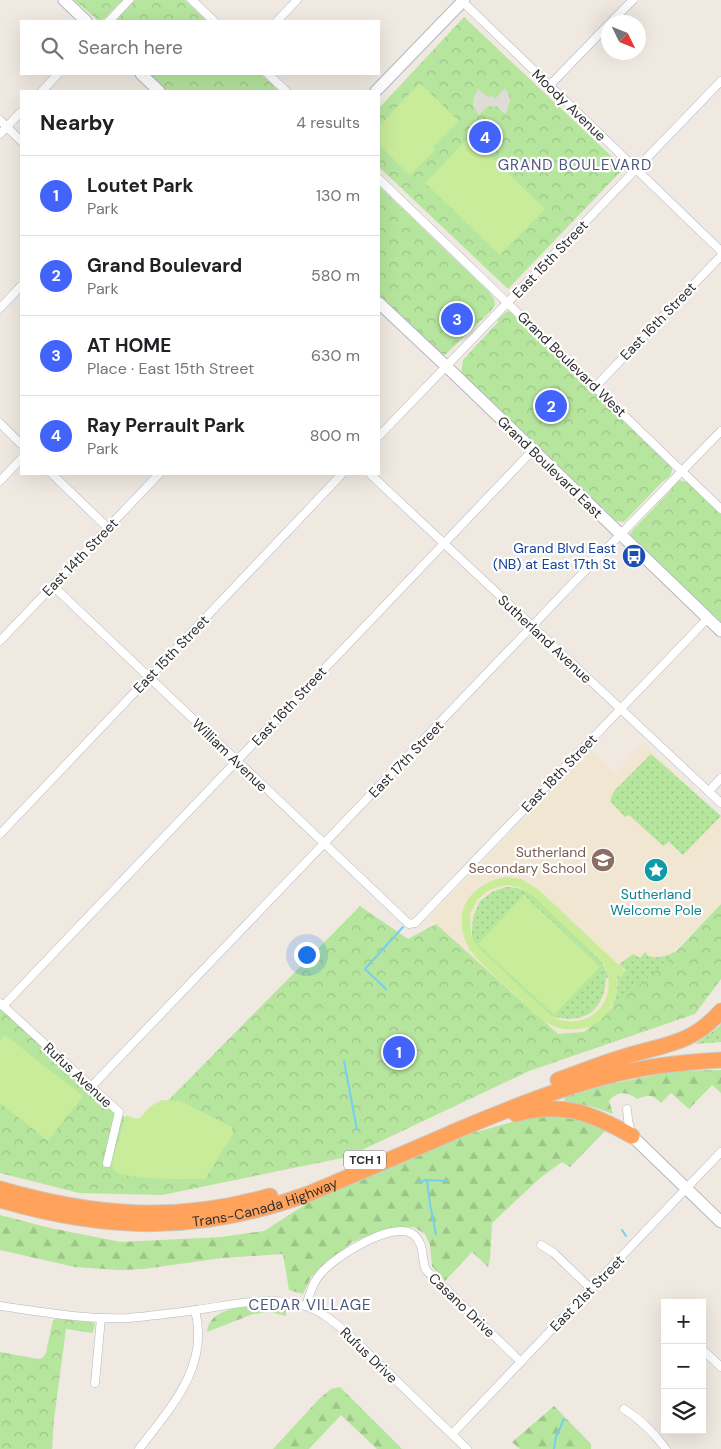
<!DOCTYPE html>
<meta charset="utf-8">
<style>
:root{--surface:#fff;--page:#f6f6f6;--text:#202124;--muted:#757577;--line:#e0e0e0;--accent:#4264fb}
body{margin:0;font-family:"DM Sans",sans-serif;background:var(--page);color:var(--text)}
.controls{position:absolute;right:15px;bottom:15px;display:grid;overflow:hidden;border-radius:0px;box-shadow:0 5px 20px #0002}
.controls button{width:45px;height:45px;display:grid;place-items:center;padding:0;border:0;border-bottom:1px solid var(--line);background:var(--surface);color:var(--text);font:25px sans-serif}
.compass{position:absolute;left:601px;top:15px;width:45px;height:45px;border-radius:50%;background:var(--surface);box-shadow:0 5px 20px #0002;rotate:133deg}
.you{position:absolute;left:306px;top:954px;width:18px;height:18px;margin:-12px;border:4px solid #fff;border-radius:50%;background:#1a73e8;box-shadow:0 0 0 8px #1a73e833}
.badge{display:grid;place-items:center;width:32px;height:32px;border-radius:50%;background:var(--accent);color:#fff;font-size:16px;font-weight:700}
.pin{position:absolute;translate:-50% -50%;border:2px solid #fff;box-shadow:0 1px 5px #0006}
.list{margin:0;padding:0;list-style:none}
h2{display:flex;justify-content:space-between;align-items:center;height:65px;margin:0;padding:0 20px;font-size:21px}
h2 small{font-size:16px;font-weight:400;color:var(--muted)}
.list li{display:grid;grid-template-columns:32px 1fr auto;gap:15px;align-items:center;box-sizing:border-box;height:80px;padding:0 20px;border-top:1px solid var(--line)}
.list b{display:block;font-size:19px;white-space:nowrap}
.list p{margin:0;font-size:16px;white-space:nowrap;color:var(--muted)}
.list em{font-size:16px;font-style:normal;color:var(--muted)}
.icon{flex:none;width:28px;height:28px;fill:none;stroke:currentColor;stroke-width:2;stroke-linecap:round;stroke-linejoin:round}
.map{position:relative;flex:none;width:721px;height:1449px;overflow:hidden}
.search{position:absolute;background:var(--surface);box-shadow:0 5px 20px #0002;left:20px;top:20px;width:360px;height:55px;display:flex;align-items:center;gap:12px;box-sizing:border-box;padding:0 18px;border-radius:0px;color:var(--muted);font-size:19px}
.panel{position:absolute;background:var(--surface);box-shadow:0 5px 20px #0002;left:20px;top:90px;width:360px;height:385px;border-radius:0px}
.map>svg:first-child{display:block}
</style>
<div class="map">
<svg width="721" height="1449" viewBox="0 0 721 1449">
<defs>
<pattern id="grass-dots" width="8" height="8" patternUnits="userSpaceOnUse" patternTransform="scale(1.25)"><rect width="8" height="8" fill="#b6e59e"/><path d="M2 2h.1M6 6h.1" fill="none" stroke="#9dc588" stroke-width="1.8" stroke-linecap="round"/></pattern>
<pattern id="forest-firs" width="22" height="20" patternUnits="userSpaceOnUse" patternTransform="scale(1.25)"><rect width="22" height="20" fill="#b6e59e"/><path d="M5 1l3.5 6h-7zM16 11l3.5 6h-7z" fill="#9dc588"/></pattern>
<pattern id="park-crowns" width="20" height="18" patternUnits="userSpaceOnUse" patternTransform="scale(1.25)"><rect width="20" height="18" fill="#b6e59e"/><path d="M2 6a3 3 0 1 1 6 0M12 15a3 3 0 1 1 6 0" fill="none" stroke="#9dc588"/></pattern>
</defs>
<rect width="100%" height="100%" fill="#efe9e1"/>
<polygon fill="#f0e6d1" points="643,743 721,817 721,903 604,1022 575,1036 552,1036 429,918 590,750 616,773"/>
<g fill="url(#grass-dots)">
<polygon points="651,754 721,816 683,855 669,842 663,846 629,815 625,817 610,801 614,791"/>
<path d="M505 887C517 887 525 890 534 896L602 962 609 977 606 978C604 1012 583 1025 551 1016L478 949 472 941V930L473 917 480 901 492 892Z"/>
<path d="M677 951 609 1017C613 1002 620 990 617 975L620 977 626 970 619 965C622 961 629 958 633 954L640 958 645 952 648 956C659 959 667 956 677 951Z"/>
<polygon points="721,1023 721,1042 695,1044 719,1027"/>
</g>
<g fill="url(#forest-firs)">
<path d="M721 1070V1093L712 1085 689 1109 671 1093 661 1103C652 1094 649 1094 637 1099 627 1091 617 1091 609 1101L613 1114 593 1107 565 1101 564 1097 606 1085 675 1071Z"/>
<polygon points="559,1111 606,1130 570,1167 562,1162 540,1178 492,1223 490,1259 488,1267 472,1252 445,1281 432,1266 430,1245 425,1234 414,1227 402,1227 379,1232 352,1242 311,1277 303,1294 289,1290 283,1254 222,1258 144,1269 119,1270 75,1267 0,1250 0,1215 50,1228 121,1242 221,1237 264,1231 314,1199 401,1163 452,1139 537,1115"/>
<path d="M260 1304 286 1308V1316L270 1312 253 1314 207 1332C209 1309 241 1307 260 1304Z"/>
<polygon points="340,1387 402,1449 377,1449 341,1415 309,1449 273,1449 319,1399 331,1389"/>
<polygon points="554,1406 591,1444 591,1449 520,1449 512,1442"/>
</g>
<g fill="url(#park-crowns)">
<polygon points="74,0 123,0 104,19 99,21"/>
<polygon points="135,0 185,0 207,21 115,21"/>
<polygon points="464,17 624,168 508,289 379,167 379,108"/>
<polygon points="147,74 261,74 279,91 166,91"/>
<polygon points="379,186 489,292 494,299 495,305 490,312 445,355 441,355 379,298"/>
<path d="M509 311 672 468C672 475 669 478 662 482L624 522 616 521 603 508 590 499 461 374 463 360 498 322V319L506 312Z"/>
<polygon points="678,480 687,482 721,514 721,627 630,536 631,532 671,490 673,485"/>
<polygon points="721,904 721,979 695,1014 529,1071 347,1157 162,1195 79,1193 0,1173 0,1003 139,1130 360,906 408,939 436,924 558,1034 584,1032 665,963"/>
<polygon points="59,1318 95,1323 93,1333 66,1329 54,1419 52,1449 0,1449 0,1352 38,1359 42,1358 46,1353 53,1320"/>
</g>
<g fill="#c9ec9a" fill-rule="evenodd">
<polygon points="420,83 459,121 433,147 435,150 410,175 379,145 379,126"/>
<polygon points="470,136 545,209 500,255 425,183"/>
<path d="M506 877 521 879 539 890 625 971 619 977 617 975C619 991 614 1006 603 1018 589 1031 566 1033 549 1024 539 1019 530 1009 522 1001 505 985 485 969 470 950 450 915 467 884 506 877ZM509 885 520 888 533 896 604 964C622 1001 587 1035 551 1016L481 950 473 940 471 933 470 915 477 900 489 890 501 886Z"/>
<polygon points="524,895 600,967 554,1015 478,944"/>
<polygon points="5,1035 83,1096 48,1141 0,1103 0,1041"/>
<path d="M162 1100 180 1101 232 1127 233 1134 205 1179C185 1179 129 1181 113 1170L112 1162 126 1115C144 1123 139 1116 150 1107 153 1104 158 1102 162 1100Z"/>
</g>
<polygon fill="#dfdcd8" points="505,88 509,95 510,101 506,113 505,114 496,106 492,107 488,106 479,115 473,105 474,97 478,89 488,97 491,96 496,98"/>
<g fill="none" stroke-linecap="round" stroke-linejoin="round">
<g stroke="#75cff0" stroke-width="2">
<polyline points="386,989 365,969 403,927"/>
<polyline points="344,1061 357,1130"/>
<polyline points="427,1180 430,1204 436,1234"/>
<polyline points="419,1182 427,1180 446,1181"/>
<polyline points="622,1230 626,1236"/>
<polyline points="554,1449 556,1437 564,1419"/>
</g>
<g stroke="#b4b7c1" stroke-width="9">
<g id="street">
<polyline points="192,0 214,21"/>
<polyline points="461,0 721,251"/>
<polyline points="109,21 129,0"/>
<polyline points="277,21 297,0"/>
<polyline points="611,22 633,0"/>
<polyline points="268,74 286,91"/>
<polyline points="550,85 608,25"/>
<polyline points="42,91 58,74"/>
<polyline points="0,120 21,141"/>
<polyline points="0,134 21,112"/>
<polyline points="379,179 721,509"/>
<polyline points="0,308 21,286"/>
<polyline points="595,387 721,256"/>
<polyline points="0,423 21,444"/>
<polyline points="379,436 721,81"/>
<polyline points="52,474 108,528"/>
<polyline points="370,474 721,803"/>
<polyline points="0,481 21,459"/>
<polyline points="53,586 409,924 415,923 708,618"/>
<polyline points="0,641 159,474"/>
<polyline points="709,791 721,778"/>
<polyline points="0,834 342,474"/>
<polyline points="0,1003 119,1112 107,1163"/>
<polyline points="3,1006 533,450"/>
<polyline points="91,1087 578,578 721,431"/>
<polyline points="627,1109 628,1120 631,1134"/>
<polyline points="541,1245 554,1253 591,1289"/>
<path d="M0 1306C42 1312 86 1320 128 1318 151 1316 174 1313 196 1310 232 1305 269 1295 305 1306 321 1311 334 1322 346 1332L467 1449"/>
<path d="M306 1306C310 1294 313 1281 322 1272 336 1256 394 1219 414 1235 425 1244 421 1259 426 1270L521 1362"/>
<polyline points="702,1349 721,1367"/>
<polyline points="95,1383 101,1318"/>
<path d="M624 1409C640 1419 655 1434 666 1449"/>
<polyline points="452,1434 721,1152"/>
<path d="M139 1449C170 1408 210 1367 195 1310"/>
</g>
</g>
<g stroke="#b4b7c1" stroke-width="13">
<g id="secondary">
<polyline points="64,0 86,21"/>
<polyline points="141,74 159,91"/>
<polyline points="376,91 464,0"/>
<polyline points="379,303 446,366 721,631"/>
<polyline points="632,1136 721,1222"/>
</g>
</g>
<g stroke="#c9c9c9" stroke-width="17">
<g id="highway">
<path d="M558 1080C581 1072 603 1063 627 1056 666 1044 692 1044 721 1011"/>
<path d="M516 1114C562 1101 592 1113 632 1136"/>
<path d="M0 1189C93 1216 176 1223 270 1196"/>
<path id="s1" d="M0 1200C109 1232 201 1233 308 1194 358 1173 408 1152 458 1130 509 1109 559 1088 612 1075 648 1066 684 1062 721 1060"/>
</g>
</g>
<use href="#street" stroke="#fff" stroke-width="8"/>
<use href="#secondary" stroke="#fff" stroke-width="11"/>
<use href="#highway" stroke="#ffa35c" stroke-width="15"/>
</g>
<defs>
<g id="bus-disc" transform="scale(1.25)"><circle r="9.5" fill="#1a4fb4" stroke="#fff"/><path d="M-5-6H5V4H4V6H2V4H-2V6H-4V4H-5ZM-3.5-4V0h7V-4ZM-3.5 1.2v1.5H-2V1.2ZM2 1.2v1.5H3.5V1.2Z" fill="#fff"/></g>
<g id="school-disc" transform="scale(1.25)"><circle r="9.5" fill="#8d6e63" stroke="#fff"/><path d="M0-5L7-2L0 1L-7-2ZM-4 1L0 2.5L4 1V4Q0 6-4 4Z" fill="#fff"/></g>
<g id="sight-disc" transform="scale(1.25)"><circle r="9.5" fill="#0f9aa8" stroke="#fff"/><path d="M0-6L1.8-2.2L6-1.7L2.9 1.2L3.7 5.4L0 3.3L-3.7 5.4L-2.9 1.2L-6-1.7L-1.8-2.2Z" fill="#fff"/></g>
</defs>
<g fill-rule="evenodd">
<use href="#bus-disc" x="634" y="556"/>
<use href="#school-disc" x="603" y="860"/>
<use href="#sight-disc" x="656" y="870"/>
</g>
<g text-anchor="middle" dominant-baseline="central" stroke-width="4.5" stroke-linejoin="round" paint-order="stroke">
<rect fill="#fff" stroke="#6d6d6d" stroke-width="1" x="344" y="1150.5" width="42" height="19" rx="4"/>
<g font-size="12" font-weight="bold" fill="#2e2e2e">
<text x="365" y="1160">TCH 1</text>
</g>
<g font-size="14" fill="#2e2e2e" stroke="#fff">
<text transform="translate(569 105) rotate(44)">Moody Avenue</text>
<text transform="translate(550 259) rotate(-46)">East 15th Street</text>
<text transform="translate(658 321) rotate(-46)">East 16th Street</text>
<text transform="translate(572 364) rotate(44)">Grand Boulevard West</text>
<text transform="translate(550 467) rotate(44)">Grand Boulevard East</text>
<text transform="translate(80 557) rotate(-46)">East 14th Street</text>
<text transform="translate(545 639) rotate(43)">Sutherland Avenue</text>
<text transform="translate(171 654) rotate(-46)">East 15th Street</text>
<text transform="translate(289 706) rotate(-47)">East 16th Street</text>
<text transform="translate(230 755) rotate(44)">William Avenue</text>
<text transform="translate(406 759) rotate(-46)">East 17th Street</text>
<text transform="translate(559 773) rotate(-46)">East 18th Street</text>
<text transform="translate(78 1075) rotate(43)">Rufus Avenue</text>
<text stroke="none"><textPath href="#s1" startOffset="270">Trans-Canada Highway</textPath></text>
<text transform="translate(587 1293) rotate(-46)">East 21st Street</text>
<text transform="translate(462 1305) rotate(44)">Casano Drive</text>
<text transform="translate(369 1355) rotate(44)">Rufus Drive</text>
</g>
<g font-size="14" fill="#164399" stroke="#fff" text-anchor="end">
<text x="616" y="548">Grand Blvd East<tspan x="616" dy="16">(NB) at East 17th St</tspan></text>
</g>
<g font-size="14" fill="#785e54" stroke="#fff" text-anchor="end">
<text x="586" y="852">Sutherland<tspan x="586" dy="16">Secondary School</tspan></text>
</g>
<g font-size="14" fill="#0d838f" stroke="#fff">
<text x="656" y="894">Sutherland<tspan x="656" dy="16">Welcome Pole</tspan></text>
</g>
<g font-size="15" letter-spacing="1" fill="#4d5680" stroke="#fff">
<text x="575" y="165">GRAND BOULEVARD</text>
<text x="310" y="1305">CEDAR VILLAGE</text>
</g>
</g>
</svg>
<div class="controls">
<button>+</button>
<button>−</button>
<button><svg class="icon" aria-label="layers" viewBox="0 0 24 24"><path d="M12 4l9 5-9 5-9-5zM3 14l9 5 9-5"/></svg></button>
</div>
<svg class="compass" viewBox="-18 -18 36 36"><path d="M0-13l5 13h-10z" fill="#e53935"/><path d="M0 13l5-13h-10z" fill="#757577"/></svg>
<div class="you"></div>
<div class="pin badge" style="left:399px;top:1052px">1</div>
<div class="pin badge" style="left:551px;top:406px">2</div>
<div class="pin badge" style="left:457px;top:319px">3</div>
<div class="pin badge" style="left:485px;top:137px">4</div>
<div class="search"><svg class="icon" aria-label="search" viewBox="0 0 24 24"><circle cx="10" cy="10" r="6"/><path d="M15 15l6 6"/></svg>Search here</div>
<section class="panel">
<h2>Nearby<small>4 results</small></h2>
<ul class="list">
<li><span class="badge">1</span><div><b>Loutet Park</b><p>Park</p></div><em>130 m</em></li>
<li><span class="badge">2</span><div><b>Grand Boulevard</b><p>Park</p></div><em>580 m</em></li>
<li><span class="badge">3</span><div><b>AT HOME</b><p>Place · East 15th Street</p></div><em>630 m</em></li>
<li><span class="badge">4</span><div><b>Ray Perrault Park</b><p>Park</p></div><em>800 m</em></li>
</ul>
</section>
</div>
